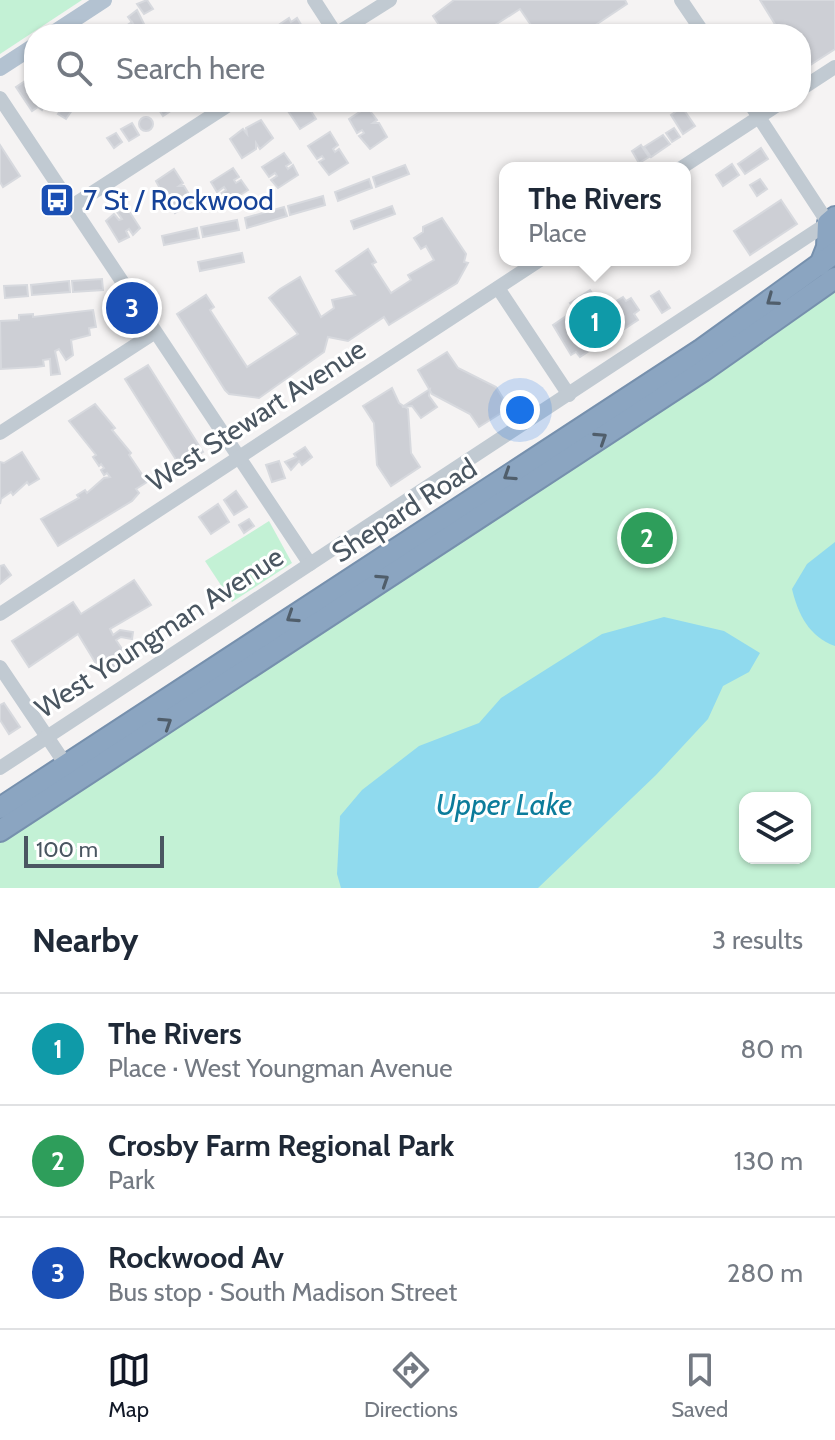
<!DOCTYPE html>
<meta charset="utf-8">
<style>
:root{--surface:#fff;--page:#f2f2f3;--text:#1f2937;--muted:#747a83;--line:#e0e1e3;--accent:#111827}
body{margin:0;font-family:Cabin,sans-serif;background:var(--page);color:var(--text)}
.controls{position:absolute;right:24px;bottom:24px;display:grid;overflow:hidden;border-radius:16px;box-shadow:0 2px 6px #0004}
.controls button{width:72px;height:72px;display:grid;place-items:center;padding:0;border:0;border-bottom:2px solid var(--line);background:var(--surface);color:var(--text);font:40px sans-serif}
.scale{position:absolute;left:24px;bottom:20px;width:140px;box-sizing:border-box;padding-left:8px;border:4px solid #4a5661;border-top:0;font-size:22px;line-height:28px;white-space:nowrap;color:#4a5661;-webkit-text-stroke:6px #fff;paint-order:stroke}
.you{position:absolute;left:520px;top:410px;width:28px;height:28px;margin:-20px;border:6px solid #fff;border-radius:50%;background:#1a73e8;box-shadow:0 0 0 12px #1a73e833}
.badge{display:grid;place-items:center;width:52px;height:52px;border-radius:50%;background:var(--accent);color:#fff;font-size:26px;font-weight:700}
.pin{position:absolute;translate:-50% -50%;border:4px solid #fff;box-shadow:0 2px 8px #0006}
.popup{position:absolute;left:499px;top:162px;width:192px;height:104px;box-sizing:border-box;display:grid;place-content:center;border-radius:16px;background:var(--surface);filter:drop-shadow(0 2px 6px #0005);font-size:26px;white-space:nowrap;color:var(--muted)}
.popup b{font-size:30px;color:var(--text)}
.popup::after{content:'';position:absolute;left:50%;top:100%;margin-left:-16px;border:16px solid transparent;border-top-color:var(--surface)}
.list{margin:0;padding:0;list-style:none}
h2{display:flex;justify-content:space-between;align-items:center;height:104px;margin:0;padding:0 32px;font-size:34px}
h2 small{font-size:26px;font-weight:400;color:var(--muted)}
.list li{display:grid;grid-template-columns:52px 1fr auto;gap:24px;align-items:center;box-sizing:border-box;height:112px;padding:0 32px;border-top:2px solid var(--line)}
.list b{display:block;font-size:30px;white-space:nowrap}
.list p{margin:0;font-size:26px;white-space:nowrap;color:var(--muted)}
.list em{font-size:26px;font-style:normal;color:var(--muted)}
.icon{flex:none;width:44px;height:44px;fill:none;stroke:currentColor;stroke-width:2;stroke-linecap:round;stroke-linejoin:round}
.map{position:relative;flex:none;width:835px;height:888px;overflow:hidden}
.search{position:absolute;background:var(--surface);box-shadow:0 2px 6px #0004;left:24px;right:24px;top:24px;height:88px;display:flex;align-items:center;gap:20px;box-sizing:border-box;padding:0 28px;border-radius:32px;color:var(--muted);font-size:30px}
.sheet{height:440px;background:var(--surface)}
nav{display:flex;justify-content:space-around;align-items:center;box-sizing:border-box;height:112px;border-top:2px solid var(--line);background:var(--surface);font-size:22px;color:var(--muted)}
nav a{display:grid;justify-items:center;gap:4px}
nav .on{color:var(--accent)}
.map>svg:first-child{display:block}
</style>
<div class="map">
<svg width="835" height="888" viewBox="0 0 835 888">
<rect width="100%" height="100%" fill="#f5f3f3"/>
<g fill="#c3f1d5" fill-rule="evenodd">
<polygon points="0,0 82,0 0,54"/>
<path d="M835 288V888H0V840ZM745 798H805V858H745Z"/>
<polygon points="269,521 292,563 232,602 205,561"/>
</g>
<g fill="#90daee">
<path d="M835 542V646C809 637 798 614 792 589L807 564Z"/>
<polygon points="664,617 724,631 760,653 749,672 723,686 708,719 656,775 538,888 341,888 337,874 340,816 362,790 419,746 479,723 501,698 602,634"/>
</g>
<g fill="#cdcfd5" stroke="#d7d9de" stroke-width="2">
<polygon points="147,0 153,9 144,14 137,4"/>
<polygon points="454,0 625,0 627,4 582,34 537,34 520,9 481,34 445,34 433,16"/>
<polygon points="760,0 835,0 835,49 801,71 801,34 781,34"/>
<polygon points="137,10 146,28 139,32 128,17"/>
<polygon points="289,18 291,22 297,18 303,28 294,34 286,33 280,24"/>
<polygon points="132,22 139,34 123,34 120,30"/>
<polygon points="34,75 34,102 47,102 42,110 38,107 32,111 16,87"/>
<polygon points="67,102 75,106 66,119 58,114"/>
<polygon points="160,102 175,102 178,106 163,116 156,105"/>
<polygon points="282,102 305,102 316,119 300,129"/>
<polygon points="367,107 377,120 373,123 379,123 387,137 370,149 359,136 364,133 362,130 357,133 349,119"/>
<polygon points="682,107 695,126 683,134 671,115"/>
<circle cx="146" cy="124" r="7"/>
<polygon points="261,120 273,138 260,149 256,143 256,149 242,158 230,139 243,129 247,134 246,128"/>
<polygon points="132,123 139,135 129,141 121,129"/>
<polygon points="674,128 680,137 672,142 666,133"/>
<polygon points="330,132 338,145 333,149 335,152 339,149 348,163 329,175 319,162 324,159 322,156 317,159 308,146"/>
<polygon points="116,133 122,142 114,148 107,138"/>
<polygon points="663,135 670,144 651,157 644,147"/>
<polygon points="0,145 20,176 3,187 0,182"/>
<polygon points="641,145 649,157 639,163 632,151"/>
<polygon points="761,148 768,159 745,174 738,164"/>
<polygon points="284,153 291,163 286,166 288,169 293,165 298,175 278,188 271,180 277,176 275,173 269,177 262,167"/>
<polygon points="732,164 739,175 723,186 716,175"/>
<polygon points="405,165 409,174 376,187 373,177"/>
<polygon points="233,168 239,177 234,180 236,183 241,180 248,190 226,204 219,195 226,190 224,187 217,192 211,182"/>
<polygon points="174,169 183,183 179,186 184,186 193,201 175,213 166,198 171,195 164,196 156,181"/>
<polygon points="369,179 372,188 338,201 335,192"/>
<polygon points="760,179 767,189 757,196 750,185"/>
<polygon points="323,196 325,205 290,215 288,206"/>
<polygon points="781,200 797,224 750,255 734,231"/>
<polygon points="392,206 395,214 354,229 351,221"/>
<polygon points="284,207 287,216 247,228 245,218"/>
<polygon points="127,208 140,228 133,235 129,229 126,231 129,237 119,242 106,221 114,214 119,220 122,219 117,212"/>
<polygon points="442,218 466,254 464,262 468,263 457,283 389,325 384,317 348,341 328,337 324,352 259,398 229,394 225,390 177,314 206,295 214,307 210,310 247,367 298,334 269,298 280,289 300,277 321,317 334,308 332,300 355,295 336,271 368,249 376,262 372,264 391,293 411,280 408,275 434,260 426,246 421,249 414,238 423,232 423,227"/>
<polygon points="237,220 239,230 203,237 201,227"/>
<polygon points="197,228 199,238 164,245 162,236"/>
<polygon points="242,253 244,262 200,271 198,262"/>
<polygon points="102,279 103,290 73,292 72,281"/>
<polygon points="69,281 70,292 32,295 31,285"/>
<polygon points="27,285 28,296 5,298 4,286"/>
<polygon points="590,290 603,309 623,297 626,301 631,298 639,310 634,314 638,320 609,339 612,344 606,348 600,340 600,344 580,357 576,352 571,355 553,325 575,310 570,303"/>
<polygon points="659,291 670,308 662,313 651,296"/>
<polygon points="93,310 96,327 89,328 90,335 71,340 73,355 66,360 59,349 55,351 60,374 51,375 50,359 43,360 44,366 36,367 1,369 0,321 19,320 19,315 33,314 33,317"/>
<polygon points="447,352 458,368 496,387 509,408 479,427 470,414 432,394 418,370"/>
<polygon points="148,365 203,452 180,466 125,379"/>
<polygon points="392,388 399,403 408,409 411,453 420,467 391,486 377,465 374,423 363,406"/>
<polygon points="430,389 429,396 437,407 421,418 412,406 402,407"/>
<polygon points="95,404 115,428 112,430 131,453 129,455 147,482 136,489 139,493 132,501 58,546 41,519 79,498 77,495 85,490 87,493 104,478 110,477 107,473 104,475 101,470 104,468 101,464 99,466 93,457 96,455 69,421"/>
<polygon points="305,447 312,457 302,465 299,461 291,470 285,462 296,457 294,454"/>
<polygon points="22,452 39,479 29,485 27,482 13,495 11,492 1,499 0,504 0,462 4,463"/>
<polygon points="279,461 285,478 272,482 266,465"/>
<polygon points="236,491 247,507 234,515 224,500"/>
<polygon points="218,504 229,522 211,534 199,517"/>
<polygon points="249,519 254,526 244,533 239,525"/>
<polygon points="4,565 11,575 0,584 0,566"/>
<polygon points="134,580 151,605 110,629 113,635 120,630 133,632 132,639 121,637 116,640 128,658 103,675 78,634 29,667 12,641 73,602 81,614"/>
<polygon points="4,703 20,727 9,734 0,720 0,705"/>
</g>
<g fill="none" stroke-linecap="round" stroke-linejoin="round">
<g stroke="#7690ad" stroke-width="24">
<g id="highway">
<polyline points="820,265 827,247 828,223 835,217"/>
<polyline points="0,808 702,349 835,253"/>
<polyline points="0,831 703,371 835,278"/>
</g>
</g>
<g stroke="#c1cad2" stroke-width="14">
<polyline points="314,0 336,34 390,0"/>
<polyline points="681,0 704,34"/>
<polyline points="801,89 835,67"/>
<polyline points="0,98 310,564"/>
<polyline points="749,102 832,229"/>
<polyline points="681,168 782,102"/>
<polyline points="72,206 233,102"/>
<polyline points="498,288 569,395"/>
<polyline points="0,433 154,333"/>
<polyline points="0,614 540,260"/>
<polyline points="0,667 66,765"/>
<polyline points="0,768 828,223"/>
</g>
<g stroke="#b3c2d1" stroke-width="16">
<polyline points="52,34 104,0"/>
<polyline points="0,68 34,46"/>
</g>
<use href="#highway" stroke="#8ba5c1" stroke-width="20"/>
</g>
<defs><path id="oneway-chevron" d="M-2-3.5L2.5 0L-2 3.5" fill="none" stroke-width="1.6" stroke-linecap="round" stroke-linejoin="round" transform="scale(2)"/></defs>
<g stroke="#505e6b">
<use href="#oneway-chevron" transform="translate(772 300) rotate(144)"/>
<use href="#oneway-chevron" transform="translate(601 438) rotate(-33)"/>
<use href="#oneway-chevron" transform="translate(509 475) rotate(147)"/>
<use href="#oneway-chevron" transform="translate(383 580) rotate(-33)"/>
<use href="#oneway-chevron" transform="translate(292 617) rotate(147)"/>
<use href="#oneway-chevron" transform="translate(166 723) rotate(-33)"/>
</g>
<defs>
<g id="bus-square" transform="scale(1.8)"><rect x="-9" y="-9" width="18" height="18" rx="4" fill="#1a4fb4" stroke="#fff"/><path d="M-5-6H5V4H4V6H2V4H-2V6H-4V4H-5ZM-3.5-4V0h7V-4ZM-3.5 1.2v1.5H-2V1.2ZM2 1.2v1.5H3.5V1.2Z" fill="#fff"/></g>
</defs>
<g fill-rule="evenodd">
<use href="#bus-square" x="57" y="200"/>
</g>
<g text-anchor="middle" dominant-baseline="central" stroke-width="6" stroke-linejoin="round" paint-order="stroke">
<g font-size="28" fill="#164399" stroke="#fff" text-anchor="start">
<text x="83" y="200">7 St / Rockwood</text>
</g>
<g font-size="28" fill="#4a5661" stroke="#fff">
<text transform="translate(256 415) rotate(-33)">West Stewart Avenue</text>
<text transform="translate(404 510) rotate(-33)">Shepard Road</text>
<text transform="translate(159 632) rotate(-33)">West Youngman Avenue</text>
</g>
<g font-size="30" font-style="italic" fill="#0c7c9b" stroke="#fff">
<text x="504" y="804">Upper Lake</text>
</g>
</g>
</svg>
<div class="controls">
<button><svg class="icon" aria-label="layers" viewBox="0 0 24 24"><path d="M12 4l9 5-9 5-9-5zM3 14l9 5 9-5"/></svg></button>
</div>
<div class="scale">100 m</div>
<div class="you"></div>
<div class="pin badge" style="left:595px;top:322px;background:#0f9aa8">1</div>
<div class="popup"><b>The Rivers</b>Place</div>
<div class="pin badge" style="left:647px;top:538px;background:#2e9e5b">2</div>
<div class="pin badge" style="left:132px;top:308px;background:#1a4fb4">3</div>
<div class="search"><svg class="icon" aria-label="search" viewBox="0 0 24 24"><circle cx="10" cy="10" r="6"/><path d="M15 15l6 6"/></svg>Search here</div>
</div>
<section class="sheet">
<h2>Nearby<small>3 results</small></h2>
<ul class="list">
<li><span class="badge" style="background:#0f9aa8">1</span><div><b>The Rivers</b><p>Place · West Youngman Avenue</p></div><em>80 m</em></li>
<li><span class="badge" style="background:#2e9e5b">2</span><div><b>Crosby Farm Regional Park</b><p>Park</p></div><em>130 m</em></li>
<li><span class="badge" style="background:#1a4fb4">3</span><div><b>Rockwood Av</b><p>Bus stop · South Madison Street</p></div><em>280 m</em></li>
</ul>
</section>
<nav>
<a class="on"><svg class="icon" aria-label="map" viewBox="0 0 24 24"><path d="M3 6l6-2 6 2 6-2v14l-6 2-6-2-6 2zM9 4v14M15 6v14"/></svg>Map</a>
<a><svg class="icon" aria-label="directions" viewBox="0 0 24 24"><path d="M12 3l9 9-9 9-9-9zM9 14v-3h6M13 9l2 2-2 2"/></svg>Directions</a>
<a><svg class="icon" aria-label="saved" viewBox="0 0 24 24"><path d="M7 4h10v16l-5-4-5 4z"/></svg>Saved</a>
</nav>
